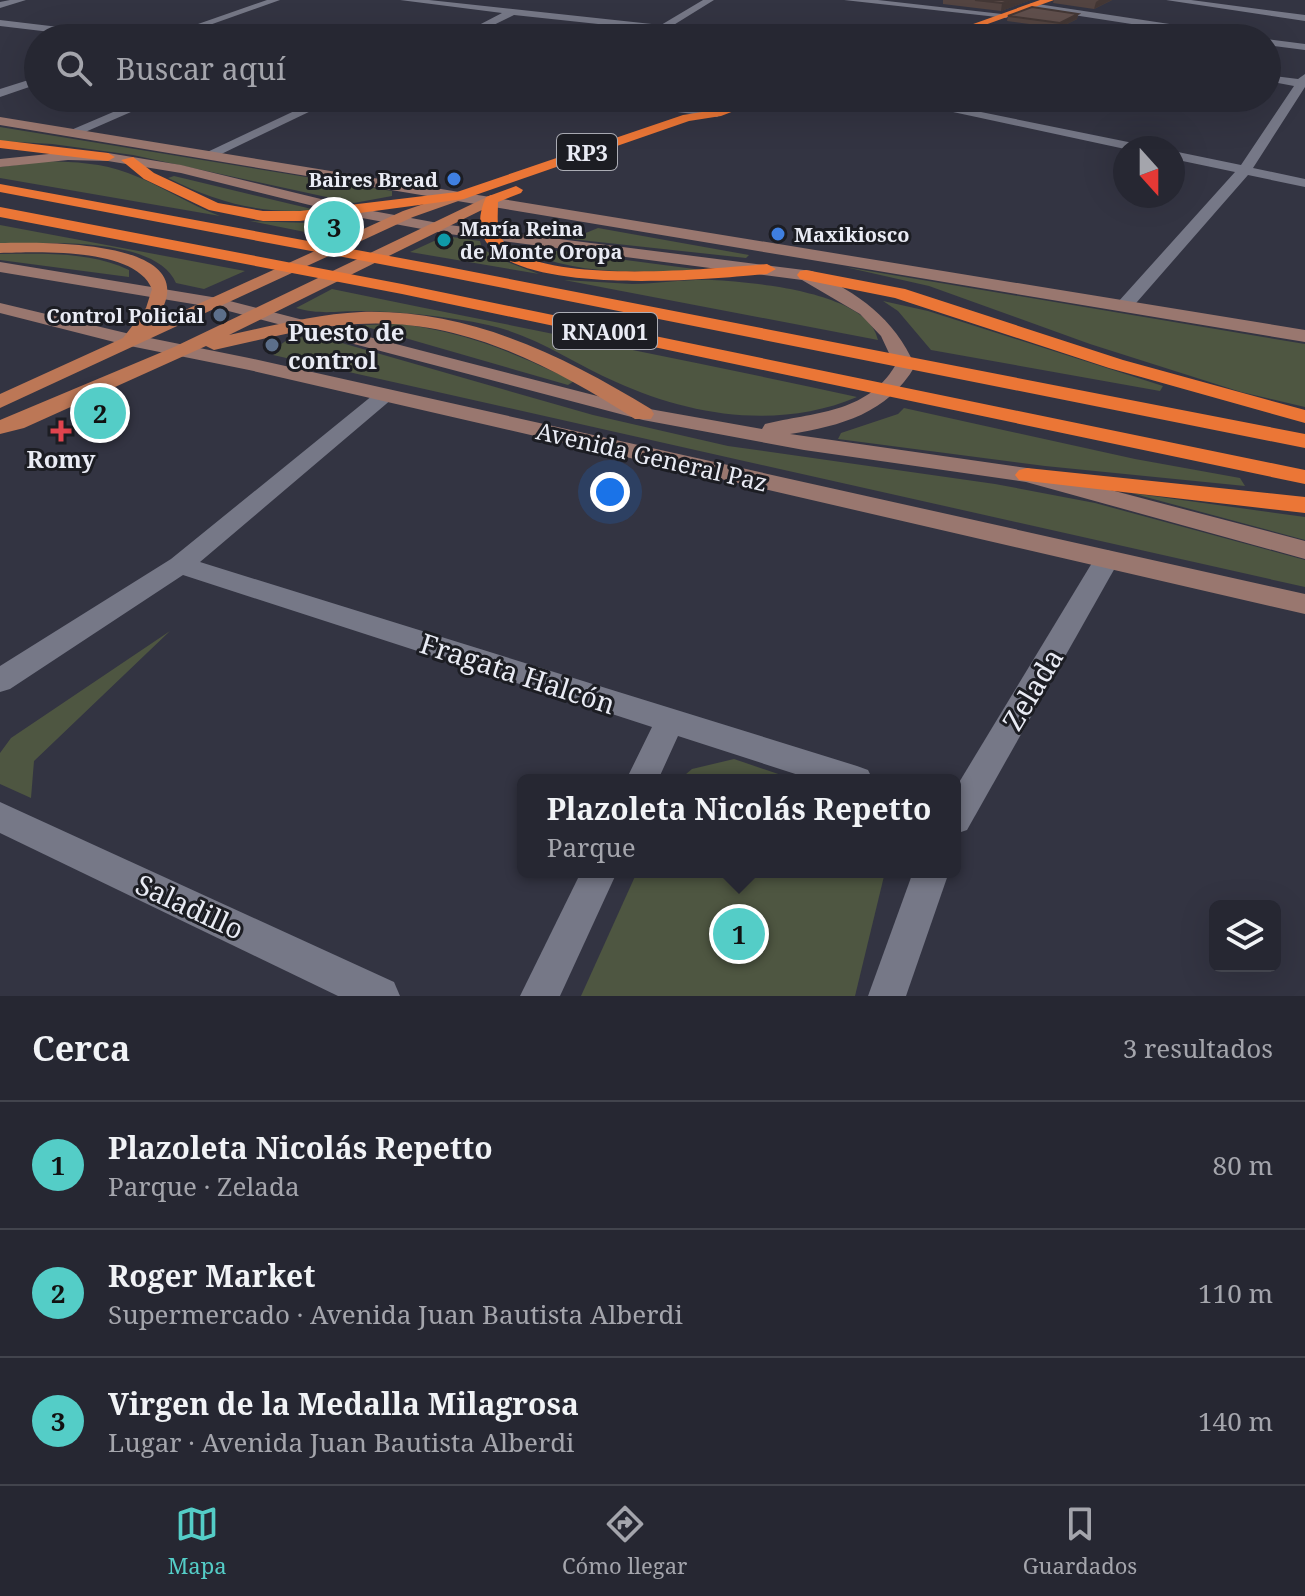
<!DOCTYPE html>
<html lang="es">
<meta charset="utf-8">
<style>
:root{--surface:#262732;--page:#32333e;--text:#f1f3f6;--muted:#a4a5ac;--line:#42444d;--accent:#54cdc7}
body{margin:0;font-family:"Noto Serif",serif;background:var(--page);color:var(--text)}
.controls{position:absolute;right:24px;bottom:24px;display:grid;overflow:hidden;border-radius:12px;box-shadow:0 8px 32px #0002}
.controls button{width:72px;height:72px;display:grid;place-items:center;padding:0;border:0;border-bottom:2px solid var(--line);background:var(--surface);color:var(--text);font:40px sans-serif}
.compass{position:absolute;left:1113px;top:136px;width:72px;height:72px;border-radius:50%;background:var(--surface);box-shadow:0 8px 32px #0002;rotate:159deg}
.you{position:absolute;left:610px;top:492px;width:28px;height:28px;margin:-20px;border:6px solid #fff;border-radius:50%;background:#1a73e8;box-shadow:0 0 0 12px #1a73e833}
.badge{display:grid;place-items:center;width:52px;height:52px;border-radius:50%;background:var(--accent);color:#111;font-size:26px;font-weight:700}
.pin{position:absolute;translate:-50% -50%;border:4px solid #fff;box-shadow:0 2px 8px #0006}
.popup{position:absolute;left:517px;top:774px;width:444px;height:104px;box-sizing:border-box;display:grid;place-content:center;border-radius:12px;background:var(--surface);filter:drop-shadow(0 2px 6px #0005);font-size:26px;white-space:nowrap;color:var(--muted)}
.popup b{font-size:30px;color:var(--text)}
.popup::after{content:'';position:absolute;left:50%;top:100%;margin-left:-16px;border:16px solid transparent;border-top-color:var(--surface)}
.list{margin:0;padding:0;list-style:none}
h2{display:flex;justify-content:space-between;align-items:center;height:104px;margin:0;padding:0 32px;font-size:34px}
h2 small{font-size:26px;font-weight:400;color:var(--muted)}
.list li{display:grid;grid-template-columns:52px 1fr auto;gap:24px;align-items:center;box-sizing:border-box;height:128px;padding:0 32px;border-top:2px solid var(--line)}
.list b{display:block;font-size:30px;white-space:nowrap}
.list p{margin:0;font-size:26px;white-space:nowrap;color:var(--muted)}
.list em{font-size:26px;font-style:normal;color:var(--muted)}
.icon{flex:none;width:44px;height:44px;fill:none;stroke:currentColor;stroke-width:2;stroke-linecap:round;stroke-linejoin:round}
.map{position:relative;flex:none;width:1305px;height:996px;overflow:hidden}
.search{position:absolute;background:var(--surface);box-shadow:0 8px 32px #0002;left:24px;right:24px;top:24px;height:88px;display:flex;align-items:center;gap:20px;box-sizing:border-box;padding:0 28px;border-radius:44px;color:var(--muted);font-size:30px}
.sheet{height:488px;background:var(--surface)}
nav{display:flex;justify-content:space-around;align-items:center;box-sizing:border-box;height:112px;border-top:2px solid var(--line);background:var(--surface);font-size:22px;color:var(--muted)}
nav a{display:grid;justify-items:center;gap:4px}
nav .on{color:var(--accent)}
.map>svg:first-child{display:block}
</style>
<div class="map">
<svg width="1305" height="996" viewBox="0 0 1305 996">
<rect width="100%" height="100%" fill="#333442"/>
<g fill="#4e5641">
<polygon points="0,127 392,191 392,196 354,203 133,155 52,144 0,141"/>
<path d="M47 161C75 162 102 163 128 173 160 185 188 204 220 216L0 178V167Z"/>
<path d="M174 176 316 210C262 215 216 202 168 178Z"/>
<polygon points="347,218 348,223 320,235 250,221 311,223"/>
<path d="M0 225 245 271 204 289 176 283C156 236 44 243 0 244Z"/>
<polygon points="598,228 749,255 746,258 571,239"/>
<polygon points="445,236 480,241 482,248 497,258 539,274 410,252"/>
<path d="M511 245 702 270C635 272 572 277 511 245Z"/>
<path d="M0 254C43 254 89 251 129 270V277L0 260Z"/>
<polygon points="845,267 1305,344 1305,407 1241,392 1090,344 929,286"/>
<path d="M564 280C586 281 609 283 632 284 659 284 686 279 712 280 753 282 869 292 878 340Z"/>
<path d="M332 289C507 325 683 359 857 397 779 430 691 416 616 382 573 363 535 335 488 325 447 316 404 312 362 311 336 311 321 315 296 308Z"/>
<polygon points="883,301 928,311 1163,386 1160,391 931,350 898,311"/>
<path d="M400 324C470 333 511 352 574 381L568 385 360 325Z"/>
<polygon points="314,335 593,415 728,446 995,484 1095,503 1305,560 1305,587 273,355 278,352 276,348 287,340"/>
<polygon points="904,408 1135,459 1240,478 1245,486 1045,466 838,439 841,433 898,414"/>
<polygon points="1131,493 1305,517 1305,540"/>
<polygon points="170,631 34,761 31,798 0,784 0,753 11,738"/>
<polygon points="734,759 796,780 679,780 692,769"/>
<polygon points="637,872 885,872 855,996 581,996"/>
</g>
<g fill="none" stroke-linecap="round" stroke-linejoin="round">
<g fill="#767887" fill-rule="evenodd">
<polygon points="10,0 26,0 0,8 0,2"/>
<polygon points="267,0 280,0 173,38 158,38"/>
<polygon points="400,0 429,0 661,25 703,0 714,0 672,26 762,38 729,38 514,15 467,38 454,38 502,13"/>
<polygon points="844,0 878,0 1011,15 1006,18"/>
<polygon points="1166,0 1191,0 1305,15 1305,21"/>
<polygon points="1031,3 1242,35 1247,38 1222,38 1028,8"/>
<polygon points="0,20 126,35 131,38 101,38 0,26"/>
<polygon points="970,25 1033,35 1038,38 1014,38 967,30"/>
<polygon points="1267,39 1305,44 1305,50 1267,45"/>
<polygon points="1305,74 1305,87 1253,168 1305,179 1305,187 1248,175 1130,310 1118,310 1115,306 1118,302 1235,172 1173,159 1173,151 1241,165 1294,86 1267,81 1267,75 1298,79"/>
<polygon points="38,77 38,84 0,97 0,89"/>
<polygon points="146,98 163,98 76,136 64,133"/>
<polygon points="322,98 338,98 213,158 201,155"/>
<polygon points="592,98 627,98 717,109 723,113 717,117 598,102"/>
<polygon points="888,98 912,98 1138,144 1145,148 1125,149"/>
<polygon points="385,389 392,391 395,395 392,399 200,562 857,766 868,770 873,780 814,780 678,736 658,780 626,780 652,727 183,575 10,689 0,692 0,666 171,559 378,391"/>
<polygon points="1107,550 1116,553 1120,559 967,830 955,834 955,789 1098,553"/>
<polygon points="0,802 394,982 400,996 338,996 0,833"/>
<polygon points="581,872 617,872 560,996 520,996"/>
<polygon points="913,872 949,872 906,996 868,996"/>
</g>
<g fill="#99776f" fill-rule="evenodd">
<polygon points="0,117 1305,330 1305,342 0,125"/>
<path d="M68 152 108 153 181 165 362 209 449 225 812 271C858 294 894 317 915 366 888 413 841 426 790 434L1027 468 1305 541V559L1026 482 804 450 643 420 217 308 0 272V262L218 298 644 408 762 429 765 424C813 412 866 414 895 366L881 336 860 314 802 280 449 234 362 218 181 173 108 161 68 160 0 167V159Z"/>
<polygon points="0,303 130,334 249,358 1305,594 1305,614 249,370 130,346 0,313"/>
</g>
<g fill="#bc7756" fill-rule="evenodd">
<path d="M459 192 466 196 464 199 413 217 0 408V394L123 338 146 308 152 289C135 247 39 252 0 253V243C47 242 219 239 152 325L403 211Z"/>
<path d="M491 195 496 197V203L229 335C272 326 316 314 361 312 468 309 561 354 651 409L654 414 651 419H635C550 365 462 318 358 324 309 326 261 340 214 350L206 346 24 428 0 434V420L174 347Z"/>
</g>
<g fill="#eb7636" fill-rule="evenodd">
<polygon points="1040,0 1054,0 949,38 934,38"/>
<polygon points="750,98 768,98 721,116 689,121 464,199 300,221 263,221 209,210 144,179 121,160 133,157 154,173 218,203 263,211 300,211 457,192 683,115 715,110"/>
<polygon points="0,140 108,153 115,157 108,161 0,148"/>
<polygon points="0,184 438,265 1305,434 1305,448 438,275 0,192"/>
<path d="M516 186 523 190 521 193 498 202C498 214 496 228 502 239 531 288 716 268 767 264L776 269 767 274C718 278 436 309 486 197Z"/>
<polygon points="0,207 402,284 1305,470 1305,484 402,294 0,217"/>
<polygon points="806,270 905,289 1123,360 1305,410 1305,423 1109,368 895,298 800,279 797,275 800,271"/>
<polygon points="1027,468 1305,497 1305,513 1019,480 1015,475 1019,470"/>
</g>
</g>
<g fill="#534441">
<polygon points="943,0 1031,0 1001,11 943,4"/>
<polygon points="1054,0 1112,0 1094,9 1053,3"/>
<polygon points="1078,14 1077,19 1059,28 1007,21 1008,16"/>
</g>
<g fill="#433735">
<polygon points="1011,0 1031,0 1001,11 1002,3"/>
<polygon points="1099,0 1112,0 1094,9 1096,2"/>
<polygon points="1078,14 1077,19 1059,28 1060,23"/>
</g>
<g fill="#604f4c" stroke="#433735" stroke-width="2">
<polygon points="975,0 1011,0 1002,3"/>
<polygon points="1032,7 1078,14 1060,23 1008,16"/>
</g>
<g fill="#3f7fe0" stroke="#1c1d23" stroke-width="3">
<circle cx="454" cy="179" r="8"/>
<circle cx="778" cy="234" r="8"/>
</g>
<circle fill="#0f9aa8" stroke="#1c1d23" stroke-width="3" cx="444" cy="240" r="8"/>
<g fill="#5c6f8a" stroke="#1c1d23" stroke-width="3">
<circle cx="220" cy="315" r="8"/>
<circle cx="272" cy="345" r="8"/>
</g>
<path fill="#e0444e" stroke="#1c1d23" stroke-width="3" d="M57 419h8v8h8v8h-8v8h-8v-8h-8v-8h8z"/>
<g text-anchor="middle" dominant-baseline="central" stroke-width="6" stroke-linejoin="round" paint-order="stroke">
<g font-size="20" font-weight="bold" fill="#e9ebf4" stroke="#1c1d23" text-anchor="end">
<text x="438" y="179">Baires Bread</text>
<text x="460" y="228" text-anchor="start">María Reina<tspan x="460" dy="23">de Monte Oropa</tspan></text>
<text x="794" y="234" text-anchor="start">Maxikiosco</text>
<text x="204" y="315">Control Policial</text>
</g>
<g fill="#1c1d23" stroke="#acadb5" stroke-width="2">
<rect x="557" y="134" width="60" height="36" rx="6"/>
<rect x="553" y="313" width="104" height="36" rx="6"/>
</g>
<g font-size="22" font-weight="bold" fill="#e9ebf4">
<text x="587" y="152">RP3</text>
<text x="605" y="331">RNA001</text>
</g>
<g font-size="24" font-weight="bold" fill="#e9ebf4" stroke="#1c1d23" text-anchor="start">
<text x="288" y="331">Puesto de<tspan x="288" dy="28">control</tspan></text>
<text x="61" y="458" text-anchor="middle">Romy</text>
</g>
<g font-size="24" fill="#e9ebf4" stroke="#1c1d23">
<text transform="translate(652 456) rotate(13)">Avenida General Paz</text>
</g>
<g font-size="28" fill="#e9ebf4" stroke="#1c1d23">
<text transform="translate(518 673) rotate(18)">Fragata Halcón</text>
<text transform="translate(1032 689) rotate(-59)">Zelada</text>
<text transform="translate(190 906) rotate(25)">Saladillo</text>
</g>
</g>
</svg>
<div class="controls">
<button><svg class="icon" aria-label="layers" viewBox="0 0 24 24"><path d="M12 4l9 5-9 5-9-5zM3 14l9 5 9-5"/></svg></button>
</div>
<svg class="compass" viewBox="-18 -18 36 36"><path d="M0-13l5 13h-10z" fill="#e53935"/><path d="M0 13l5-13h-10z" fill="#a4a5ac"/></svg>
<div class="you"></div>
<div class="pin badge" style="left:739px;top:934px">1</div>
<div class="popup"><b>Plazoleta Nicolás Repetto</b>Parque</div>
<div class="pin badge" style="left:100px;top:413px">2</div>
<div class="pin badge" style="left:334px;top:227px">3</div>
<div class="search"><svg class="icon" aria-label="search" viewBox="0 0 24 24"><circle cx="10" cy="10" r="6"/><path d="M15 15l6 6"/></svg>Buscar aquí</div>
</div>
<section class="sheet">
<h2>Cerca<small>3 resultados</small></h2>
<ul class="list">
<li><span class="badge">1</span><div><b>Plazoleta Nicolás Repetto</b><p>Parque · Zelada</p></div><em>80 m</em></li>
<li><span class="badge">2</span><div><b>Roger Market</b><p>Supermercado · Avenida Juan Bautista Alberdi</p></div><em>110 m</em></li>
<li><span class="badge">3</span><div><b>Virgen de la Medalla Milagrosa</b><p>Lugar · Avenida Juan Bautista Alberdi</p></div><em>140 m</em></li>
</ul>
</section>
<nav>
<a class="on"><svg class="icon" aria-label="map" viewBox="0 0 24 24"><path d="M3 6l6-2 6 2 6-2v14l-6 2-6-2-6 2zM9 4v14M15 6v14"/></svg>Mapa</a>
<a><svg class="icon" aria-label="directions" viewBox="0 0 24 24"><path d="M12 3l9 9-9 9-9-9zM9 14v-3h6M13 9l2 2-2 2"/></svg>Cómo llegar</a>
<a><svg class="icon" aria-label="saved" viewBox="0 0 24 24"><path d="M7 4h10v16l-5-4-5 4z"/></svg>Guardados</a>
</nav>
